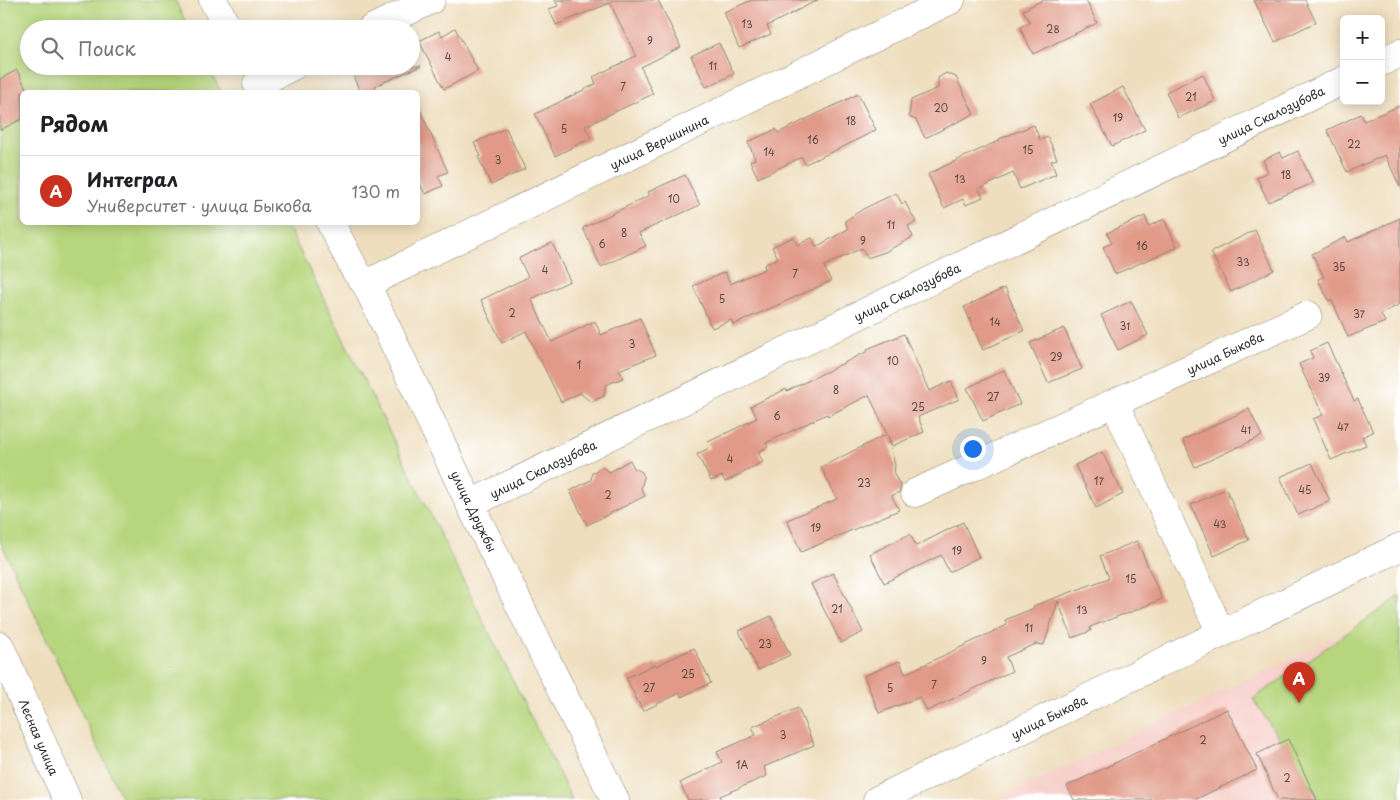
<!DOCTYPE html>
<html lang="ru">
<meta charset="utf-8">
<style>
:root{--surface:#fff;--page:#f6f6f6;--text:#202124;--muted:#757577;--line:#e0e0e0;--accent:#c8321e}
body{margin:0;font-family:"Playpen Sans",sans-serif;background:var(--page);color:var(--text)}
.controls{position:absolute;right:15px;top:15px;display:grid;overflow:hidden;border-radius:8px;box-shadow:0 2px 12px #0003}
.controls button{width:45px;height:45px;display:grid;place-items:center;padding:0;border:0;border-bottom:1px solid var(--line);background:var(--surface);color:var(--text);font:25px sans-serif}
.you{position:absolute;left:972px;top:448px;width:18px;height:18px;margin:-12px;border:4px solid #fff;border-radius:50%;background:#1a73e8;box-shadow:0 0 0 8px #1a73e833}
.badge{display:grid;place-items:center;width:32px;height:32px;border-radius:50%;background:var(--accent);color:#fff;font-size:16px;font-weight:700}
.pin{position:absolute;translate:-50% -41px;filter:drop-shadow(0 1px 2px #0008)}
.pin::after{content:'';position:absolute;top:26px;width:18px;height:15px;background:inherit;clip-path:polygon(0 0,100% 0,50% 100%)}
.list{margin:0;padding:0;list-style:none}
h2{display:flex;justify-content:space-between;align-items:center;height:65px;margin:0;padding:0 20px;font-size:21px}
h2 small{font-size:16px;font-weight:400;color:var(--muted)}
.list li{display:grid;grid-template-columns:32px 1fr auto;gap:15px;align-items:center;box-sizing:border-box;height:70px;padding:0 20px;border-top:1px solid var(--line)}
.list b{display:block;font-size:19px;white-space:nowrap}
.list p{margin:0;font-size:16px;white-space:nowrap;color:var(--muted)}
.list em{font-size:16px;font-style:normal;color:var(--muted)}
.icon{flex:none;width:28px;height:28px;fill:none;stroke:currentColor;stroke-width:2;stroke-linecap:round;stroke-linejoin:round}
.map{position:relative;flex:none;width:1400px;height:800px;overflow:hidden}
.search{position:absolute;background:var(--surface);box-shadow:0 2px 12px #0003;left:20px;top:20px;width:400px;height:55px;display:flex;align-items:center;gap:12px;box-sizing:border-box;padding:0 18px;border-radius:28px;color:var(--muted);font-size:19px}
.panel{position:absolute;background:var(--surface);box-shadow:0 2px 12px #0003;left:20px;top:90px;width:400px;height:135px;border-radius:8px}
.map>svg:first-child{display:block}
</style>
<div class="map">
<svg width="1400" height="800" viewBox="0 0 1400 800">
<rect width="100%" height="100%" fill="#fff"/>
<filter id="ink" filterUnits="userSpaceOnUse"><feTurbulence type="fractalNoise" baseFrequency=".02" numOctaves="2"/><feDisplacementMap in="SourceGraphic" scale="10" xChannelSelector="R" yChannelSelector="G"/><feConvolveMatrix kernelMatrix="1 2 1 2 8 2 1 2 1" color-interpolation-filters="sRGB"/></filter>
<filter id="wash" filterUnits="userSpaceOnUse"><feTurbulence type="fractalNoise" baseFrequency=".0096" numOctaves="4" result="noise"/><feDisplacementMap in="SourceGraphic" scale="20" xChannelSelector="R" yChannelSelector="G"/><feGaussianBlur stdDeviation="1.12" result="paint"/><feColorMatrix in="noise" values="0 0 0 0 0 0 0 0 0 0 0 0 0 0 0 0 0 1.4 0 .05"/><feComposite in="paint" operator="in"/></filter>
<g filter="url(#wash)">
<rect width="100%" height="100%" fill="#eedebd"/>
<polygon fill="#f7d0cb" points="1400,606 1400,800 996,800"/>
<g fill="#b6d57c" stroke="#708054">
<polygon points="0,0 175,0 189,29 29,29 29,66 208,66 221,92 22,92 22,222 286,223 572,800 123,800 0,541"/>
<polygon points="1400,596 1400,800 1320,800 1253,699"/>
</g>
<g id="blocks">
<g fill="#e19a88">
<polygon points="555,0 658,0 681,47 641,67 653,94 585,126 591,138 555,156 535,114 596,84 593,77 636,56 610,3 556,25 549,9 558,6"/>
<polygon points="752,0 818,0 767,26 771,34 739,48 724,12"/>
<polygon points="1043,0 1086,0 1097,23 1033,54 1020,27 1030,22 1023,10"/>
<polygon points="1254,0 1305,0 1316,22 1275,42"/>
<polygon points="455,28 478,71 444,89 419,41 439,31 442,36"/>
<polygon points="719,43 734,74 706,87 691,56"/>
<polygon points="349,66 421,66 375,86 378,92 360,92"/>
<polygon points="17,70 28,92 22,92 22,119 0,130 0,79"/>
<polygon points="946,73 956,77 974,114 925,138 916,120 909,117 911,100 938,88 938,78"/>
<polygon points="1203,74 1215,101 1178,118 1166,92"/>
<polygon points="1123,87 1145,130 1112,146 1090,104"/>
<polygon points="858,94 876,130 839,149 805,164 802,157 758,178 750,161 755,159 748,142 776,129 778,133"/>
<polygon points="418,106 448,172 438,176 443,186 425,194 418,179"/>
<polygon points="1400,106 1400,187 1385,155 1347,172 1327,130 1361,114 1364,121"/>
<polygon points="1034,125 1040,140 1048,137 1057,159 1051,161 1056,174 1020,189 1013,173 979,189 983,197 966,205 963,199 944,208 928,174 1000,140 999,139"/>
<polygon points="506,128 525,169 491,185 478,157 481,156 474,143"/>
<polygon points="1298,151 1313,183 1268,202 1257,177 1268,172 1263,160 1280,152 1283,158"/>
<polygon points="685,175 700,205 639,233 646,246 601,267 583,228 650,195 648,192"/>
<polygon points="896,193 902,204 905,202 916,222 908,226 913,237 885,252 867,258 862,248 824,266 831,281 733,325 731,320 712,328 693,286 725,272 730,284 765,269 764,265 778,258 772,247 793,237 797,245 812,238 816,247 848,229 845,221 863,209"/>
<polygon points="1145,216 1149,226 1164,219 1177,247 1115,274 1103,247 1112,243 1107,233"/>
<polygon points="1400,218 1400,304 1381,314 1385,322 1348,337 1332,300 1329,301 1318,279 1324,277 1312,254 1346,237 1348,242"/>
<polygon points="1255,230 1274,270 1231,292 1211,252"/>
<polygon points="552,243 570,281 531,299 552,342 595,321 601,335 640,318 656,355 619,370 623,378 606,385 604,396 591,402 580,393 561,402 526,331 502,343 481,300 528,277 519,258"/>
<polygon points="1005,288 1024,331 983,350 964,307"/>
<polygon points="1131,301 1148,335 1118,350 1101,315"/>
<polygon points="1064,328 1082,369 1048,383 1030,343"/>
<polygon points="904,334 929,391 951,381 959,399 918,417 924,432 892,446 888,436 895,465 894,474 901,487 899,492 892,496 899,510 801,552 787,520 837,499 821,467 887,434 869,395 828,416 827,414 766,443 768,447 758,452 763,462 725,482 722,476 711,481 697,454 709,448 708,442 757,418 751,406 786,389 787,391 868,351 867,349"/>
<polygon points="1327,343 1354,401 1358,399 1373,432 1362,437 1366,445 1331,460 1313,419 1323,415 1299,364 1313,358 1310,351"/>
<polygon points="1004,370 1020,404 983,421 967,388"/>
<polygon points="1249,409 1262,436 1195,467 1183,440"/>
<polygon points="1102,452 1123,494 1096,508 1075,465"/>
<polygon points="630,460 634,468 642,472 644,478 641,488 645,496 587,525 570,491 591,480 592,473 602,467 610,472"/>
<polygon points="1312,463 1330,501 1298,515 1280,477"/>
<polygon points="1226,489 1249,540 1214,556 1191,505"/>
<polygon points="963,522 979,557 949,572 941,555 884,583 870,554 910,534 916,546"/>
<polygon points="1137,541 1162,599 1124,615 1124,614 1090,627 1091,631 1072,638 1058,601 1044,645 1036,644 1006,657 1012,671 927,711 920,697 879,713 864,676 900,661 905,674 1007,625 1005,620 1034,608 1033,606 1109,578 1100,556"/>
<polygon points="833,573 863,632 841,643 811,584"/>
<polygon points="771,616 790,655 758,670 739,631"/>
<polygon points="694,648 711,683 681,697 680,693 643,711 626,678 655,664 656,666"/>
<polygon points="798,708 814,745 764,767 767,776 720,796 722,800 688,800 680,783 722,762 717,752 756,735 752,727"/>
<polygon points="1227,709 1257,770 1194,800 1074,800 1067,786"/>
<polygon points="1288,739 1317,800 1278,800 1257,754"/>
</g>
</g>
</g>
<g filter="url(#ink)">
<use href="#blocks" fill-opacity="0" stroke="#8c8474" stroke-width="1"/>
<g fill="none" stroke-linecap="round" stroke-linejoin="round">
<g stroke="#8c8474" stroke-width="29">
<g id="minor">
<polyline points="213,0 228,29"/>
<polyline points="371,29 431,0"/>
<polyline points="1381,62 1400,53"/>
<polyline points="257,84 293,66"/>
<polyline points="330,222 356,272 366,284 470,504 615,800"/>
<polyline points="366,284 951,0"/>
<polyline points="1115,404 1221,633"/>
<polyline points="915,493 1308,315"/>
<polyline points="470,504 1344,80"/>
<polyline points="0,646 67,800"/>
<polyline points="877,800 1400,547"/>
</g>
</g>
<use href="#minor" stroke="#fff" stroke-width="28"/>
</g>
</g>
<g text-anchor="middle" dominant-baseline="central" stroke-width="4" stroke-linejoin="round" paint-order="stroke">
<g font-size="10" fill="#584742">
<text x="747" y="23">13</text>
<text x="1053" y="28">28</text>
<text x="650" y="40">9</text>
<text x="448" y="56">4</text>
<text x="713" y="65">11</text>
<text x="623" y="86">7</text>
<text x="1191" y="96">21</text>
<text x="941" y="107">20</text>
<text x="1118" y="117">19</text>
<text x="851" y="120">18</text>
<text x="564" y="128">5</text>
<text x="813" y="139">16</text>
<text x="1354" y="143">22</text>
<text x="1028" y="149">15</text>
<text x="769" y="151">14</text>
<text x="498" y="159">3</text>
<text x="1286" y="174">18</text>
<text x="960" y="178">13</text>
<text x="674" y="198">10</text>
<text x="891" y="224">11</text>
<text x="624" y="232">8</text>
<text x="863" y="240">9</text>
<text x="602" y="243">6</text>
<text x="1142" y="245">16</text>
<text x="1243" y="261">33</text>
<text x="1339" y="266">35</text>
<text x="545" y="269">4</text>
<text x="795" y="273">7</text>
<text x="722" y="298">5</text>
<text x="512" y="312">2</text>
<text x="1359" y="313">37</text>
<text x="995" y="321">14</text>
<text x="1125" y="325">31</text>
<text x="632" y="343">3</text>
<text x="1056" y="356">29</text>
<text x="893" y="360">10</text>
<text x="579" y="364">1</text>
<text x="1324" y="377">39</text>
<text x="836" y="389">8</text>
<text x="993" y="396">27</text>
<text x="918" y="406">25</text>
<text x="777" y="415">6</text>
<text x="1343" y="426">47</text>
<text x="1246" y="429">41</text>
<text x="730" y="458">4</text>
<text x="1099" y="480">17</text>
<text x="864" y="482">23</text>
<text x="1305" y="489">45</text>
<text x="608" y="494">2</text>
<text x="1220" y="523">43</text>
<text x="816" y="527">19</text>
<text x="957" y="550">19</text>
<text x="1131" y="578">15</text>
<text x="837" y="608">21</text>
<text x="1082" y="609">13</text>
<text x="1029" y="627">11</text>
<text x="765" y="643">23</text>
<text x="984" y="660">9</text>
<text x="688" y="673">25</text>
<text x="934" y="684">7</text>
<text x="649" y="687">27</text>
<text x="890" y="687">5</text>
<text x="783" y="734">3</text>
<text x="1203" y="739">2</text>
<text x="742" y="764">1А</text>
<text x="1287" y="777">2</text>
</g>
<g font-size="12" fill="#2b2b2b" stroke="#fff">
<text transform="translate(1271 115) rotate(-26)">улица Скалозубова</text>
<text transform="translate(659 142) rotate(-26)">улица Вершинина</text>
<text transform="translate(907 292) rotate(-26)">улица Скалозубова</text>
<text transform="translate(1225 353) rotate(-25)">улица Быкова</text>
<text transform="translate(543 469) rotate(-26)">улица Скалозубова</text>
<text transform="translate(474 511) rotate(64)">улица Дружбы</text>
<text transform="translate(1049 717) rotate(-26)">улица Быкова</text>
<text transform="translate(39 737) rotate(67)">Лесная улица</text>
</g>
</g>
</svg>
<div class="controls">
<button>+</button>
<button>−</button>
</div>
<div class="you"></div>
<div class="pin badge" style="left:1299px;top:703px">A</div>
<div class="search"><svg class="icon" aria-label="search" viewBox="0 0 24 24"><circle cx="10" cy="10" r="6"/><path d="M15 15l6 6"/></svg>Поиск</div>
<section class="panel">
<h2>Рядом<small></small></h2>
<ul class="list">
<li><span class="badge">A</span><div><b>Интеграл</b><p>Университет · улица Быкова</p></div><em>130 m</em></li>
</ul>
</section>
</div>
